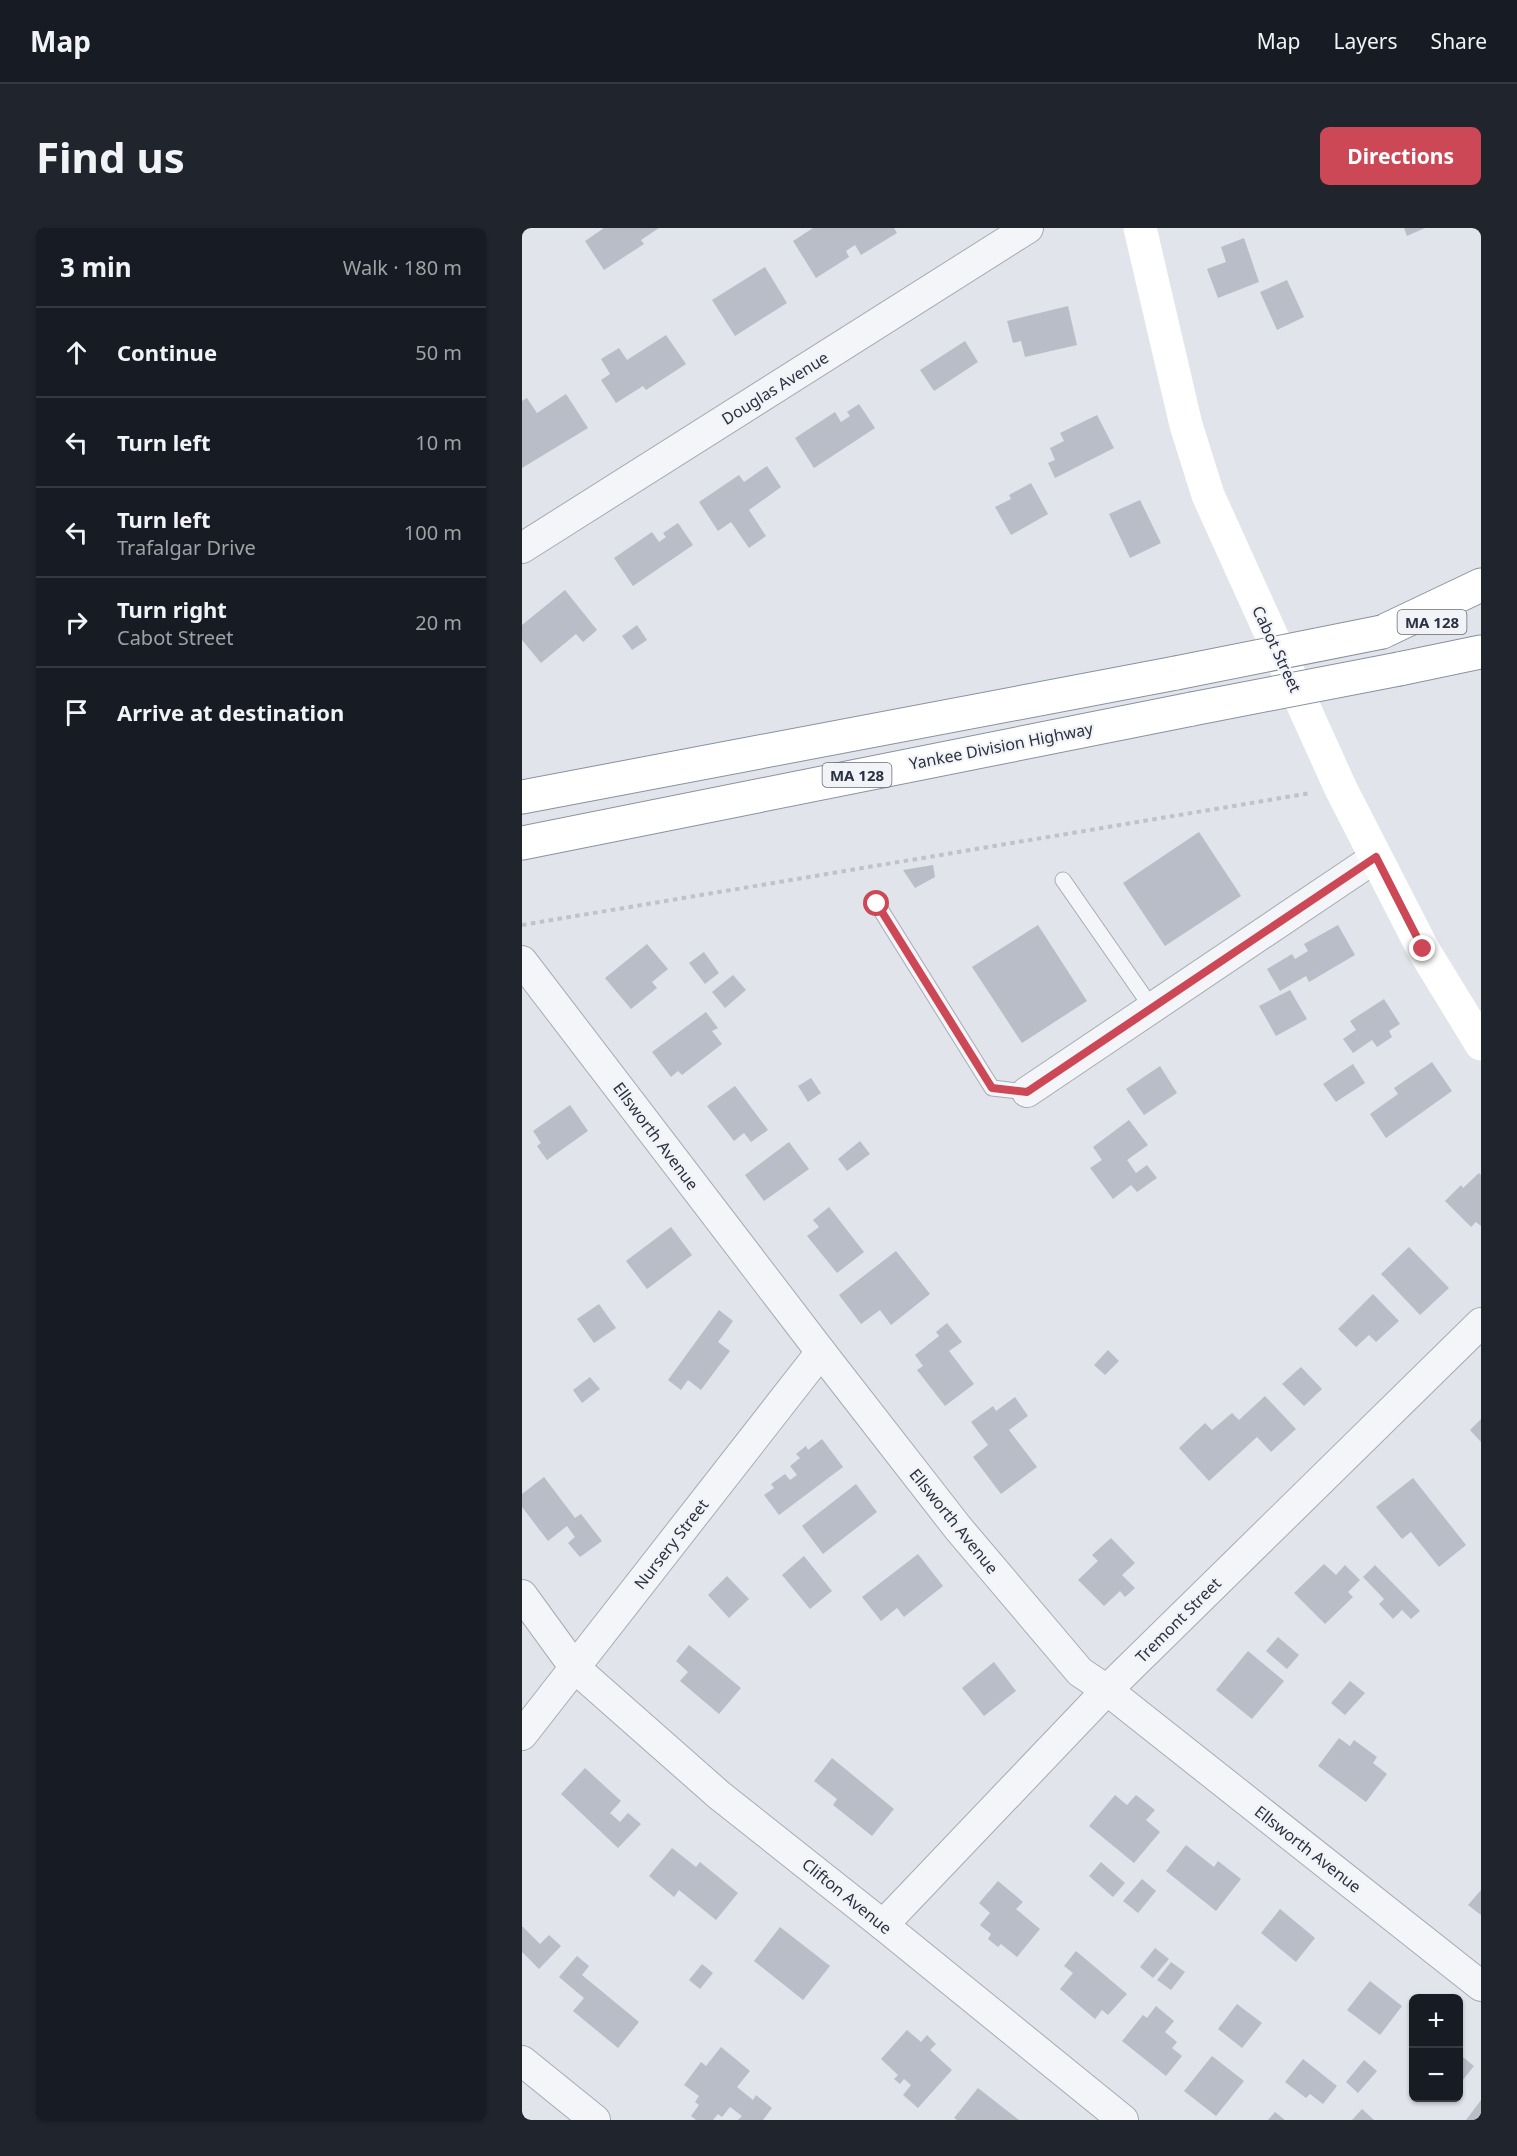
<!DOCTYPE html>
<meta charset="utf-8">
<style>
:root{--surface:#171b24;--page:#20242c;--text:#f1f3f6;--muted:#9ea1a6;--line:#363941;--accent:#cd4856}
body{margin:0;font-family:"Noto Sans",sans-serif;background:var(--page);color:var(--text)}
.controls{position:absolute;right:18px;bottom:18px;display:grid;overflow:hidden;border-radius:9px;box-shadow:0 2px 4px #0004}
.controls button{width:54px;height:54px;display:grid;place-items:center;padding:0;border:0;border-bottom:2px solid var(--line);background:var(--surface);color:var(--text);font:30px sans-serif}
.stop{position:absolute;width:18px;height:18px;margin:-14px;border:4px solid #cd4856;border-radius:50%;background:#fff}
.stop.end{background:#cd4856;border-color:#fff;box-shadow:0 2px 6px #0008}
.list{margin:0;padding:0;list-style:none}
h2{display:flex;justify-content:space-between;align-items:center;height:78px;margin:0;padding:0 24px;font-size:26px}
h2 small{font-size:20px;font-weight:400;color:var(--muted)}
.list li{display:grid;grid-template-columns:39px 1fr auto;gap:18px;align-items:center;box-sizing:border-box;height:90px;padding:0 24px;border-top:2px solid var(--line)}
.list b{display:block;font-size:22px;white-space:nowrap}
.list p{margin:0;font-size:20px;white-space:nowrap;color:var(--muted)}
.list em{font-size:20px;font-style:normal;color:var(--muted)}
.icon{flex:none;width:33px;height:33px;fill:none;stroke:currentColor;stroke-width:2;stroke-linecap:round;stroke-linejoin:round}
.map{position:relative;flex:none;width:959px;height:1892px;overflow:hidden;border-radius:9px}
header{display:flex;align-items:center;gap:36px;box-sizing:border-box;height:84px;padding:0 30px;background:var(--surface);border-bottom:2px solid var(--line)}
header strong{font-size:28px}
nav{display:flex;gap:33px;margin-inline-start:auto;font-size:21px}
.intro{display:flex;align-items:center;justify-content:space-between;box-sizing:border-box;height:144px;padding:0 36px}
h1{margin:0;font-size:42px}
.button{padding:15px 27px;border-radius:9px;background:var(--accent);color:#fff;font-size:21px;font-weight:700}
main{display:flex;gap:36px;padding:0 36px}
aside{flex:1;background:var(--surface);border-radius:9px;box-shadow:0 2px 4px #0004}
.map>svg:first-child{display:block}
</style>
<header>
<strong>Map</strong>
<nav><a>Map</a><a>Layers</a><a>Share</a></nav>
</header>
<div class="intro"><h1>Find us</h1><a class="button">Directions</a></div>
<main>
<aside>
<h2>3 min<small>Walk · 180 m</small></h2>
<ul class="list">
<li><svg class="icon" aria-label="ahead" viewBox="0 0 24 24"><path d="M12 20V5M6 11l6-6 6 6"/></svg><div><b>Continue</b></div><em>50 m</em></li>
<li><svg class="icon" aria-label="left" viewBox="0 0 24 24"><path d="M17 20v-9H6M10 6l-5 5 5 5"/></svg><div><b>Turn left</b></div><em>10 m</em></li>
<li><svg class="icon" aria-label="left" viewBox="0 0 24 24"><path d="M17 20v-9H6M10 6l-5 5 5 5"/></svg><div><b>Turn left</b><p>Trafalgar Drive</p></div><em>100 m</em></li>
<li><svg class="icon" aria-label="right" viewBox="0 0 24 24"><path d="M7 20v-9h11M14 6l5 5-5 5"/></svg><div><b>Turn right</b><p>Cabot Street</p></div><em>20 m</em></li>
<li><svg class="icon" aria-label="arrive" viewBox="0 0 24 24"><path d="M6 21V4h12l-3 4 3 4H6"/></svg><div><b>Arrive at destination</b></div></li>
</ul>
</aside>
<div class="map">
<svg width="959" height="1892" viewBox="0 0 959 1892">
<rect width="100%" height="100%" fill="#e1e4ea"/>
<g fill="#b9bdc7">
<polygon points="82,0 137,0 119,12 122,16 82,42 63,13"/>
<polygon points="291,0 372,0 375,5 339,27 333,17 324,23 327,29 294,50 271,13"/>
<polygon points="882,0 903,0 885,8"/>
<polygon points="722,10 737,54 696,70 685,41 704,34 699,19"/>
<polygon points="243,39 265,75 213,108 190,72"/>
<polygon points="765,52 782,89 755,102 738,64"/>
<polygon points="546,78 555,117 503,129 499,113 491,115 485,93"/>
<polygon points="144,107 164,136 124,162 121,158 94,175 79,152 88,146 79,131 97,120 105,132"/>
<polygon points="443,113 456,134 412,163 398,142"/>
<polygon points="44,166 66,200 0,240 0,173 5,170 15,185"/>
<polygon points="337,176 353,200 292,240 273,210 313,184 319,194 328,188 325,184"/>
<polygon points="575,187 592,220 533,250 526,235 533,232 528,220 542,213 538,205"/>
<polygon points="245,238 259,259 227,282 244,308 227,320 209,294 196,303 177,274 217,247 222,254"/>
<polygon points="509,255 526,286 489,307 473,279 489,271 487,267"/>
<polygon points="618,272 639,315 608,330 587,286"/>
<polygon points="156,295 171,317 111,358 92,330 130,304 137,314 144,309 141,305"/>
<polygon points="43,362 75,402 61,414 54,406 19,435 0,412 0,397"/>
<polygon points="115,397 125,412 110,422 100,408"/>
<polygon points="677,604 719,668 643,718 601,655"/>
<polygon points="411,637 413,649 393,660 381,642"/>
<polygon points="516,697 565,773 500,815 450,739"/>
<polygon points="816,697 833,727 787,754 784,748 758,763 745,741 770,726 773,731 786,723 782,716"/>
<polygon points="125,716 146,741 130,754 135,760 109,781 83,750"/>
<polygon points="182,724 197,745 183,756 167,735"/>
<polygon points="211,747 224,762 203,780 190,764"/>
<polygon points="768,762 785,791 754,808 737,778"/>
<polygon points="862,771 878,796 867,803 870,809 855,819 850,812 831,825 821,811 834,802 828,793"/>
<polygon points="184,784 196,800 190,803 200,816 160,847 156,843 149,849 130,824"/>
<polygon points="910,834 930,863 864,910 848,886 876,866 872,860"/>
<polygon points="831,836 843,855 814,874 801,856"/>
<polygon points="638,838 655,865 622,887 604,861"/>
<polygon points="289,850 299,865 286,874 276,858"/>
<polygon points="213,858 246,902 229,914 222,905 212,913 185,878"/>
<polygon points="48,877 66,903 25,932 15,918 19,915 11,903"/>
<polygon points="607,892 626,917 605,932 614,945 625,937 635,950 615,964 609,957 591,971 568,940 580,932 571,919"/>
<polygon points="338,913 348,926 325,943 316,931"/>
<polygon points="267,914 287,941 242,973 223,947"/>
<polygon points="957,945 959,947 959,998 954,994 949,999 923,973 939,957 941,960"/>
<polygon points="307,979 342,1024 315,1045 285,1008 297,999 291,992"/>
<polygon points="149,999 170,1027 125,1061 104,1033"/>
<polygon points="887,1019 927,1060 898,1087 859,1046"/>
<polygon points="374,1023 408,1066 369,1097 358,1082 339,1096 317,1067"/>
<polygon points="851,1066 877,1093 854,1114 847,1107 834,1119 816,1101"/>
<polygon points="77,1076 94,1100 72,1115 55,1091"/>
<polygon points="197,1082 211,1093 196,1114 208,1123 179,1162 166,1152 159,1162 146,1152"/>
<polygon points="425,1095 440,1114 427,1123 452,1156 423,1178 395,1142 401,1138 393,1127 417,1108 414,1104"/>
<polygon points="586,1122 597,1133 583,1147 572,1137"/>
<polygon points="779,1139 800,1161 782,1178 760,1156"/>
<polygon points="68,1149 78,1161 60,1175 51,1162"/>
<polygon points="743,1168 774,1201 749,1224 735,1209 687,1253 657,1220 683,1195 690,1202 710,1185 717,1192"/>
<polygon points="493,1169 506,1188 487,1202 515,1239 479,1266 451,1229 466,1217 449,1194 471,1178 474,1183"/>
<polygon points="959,1191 959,1214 948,1202"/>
<polygon points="300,1211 321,1239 257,1287 242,1267 252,1260 249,1256 263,1246 268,1252 275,1247 268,1238 278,1230 274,1226 284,1218 286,1222"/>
<polygon points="22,1249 53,1290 59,1286 80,1313 58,1329 46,1315 53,1309 45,1298 26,1313 0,1279 0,1266"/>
<polygon points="891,1250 944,1317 917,1339 889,1304 880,1311 854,1279"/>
<polygon points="334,1256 355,1284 301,1326 280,1298"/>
<polygon points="589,1310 613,1335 600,1347 613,1360 603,1369 598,1363 582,1378 556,1352 576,1333 570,1327"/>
<polygon points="396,1326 421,1358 382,1389 375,1380 359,1393 340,1369"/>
<polygon points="282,1328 310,1363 288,1381 260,1347"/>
<polygon points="802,1336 814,1347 823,1337 838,1352 826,1364 831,1369 803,1396 772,1365"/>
<polygon points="853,1337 898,1383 889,1391 880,1382 871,1391 857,1376 862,1371 841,1349"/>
<polygon points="205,1348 227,1371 207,1390 186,1367"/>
<polygon points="756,1409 777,1427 765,1441 744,1423"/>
<polygon points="167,1417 219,1460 197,1486 158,1453 166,1444 154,1433"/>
<polygon points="726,1423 762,1453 730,1491 694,1462"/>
<polygon points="472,1434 494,1463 462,1488 440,1460"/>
<polygon points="828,1453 843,1465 823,1487 809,1475"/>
<polygon points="817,1510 828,1518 832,1512 855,1529 851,1535 865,1546 844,1574 796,1538"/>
<polygon points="310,1530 372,1581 350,1608 311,1577 315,1571 292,1553"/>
<polygon points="63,1540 99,1573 88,1585 98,1594 106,1585 119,1596 96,1620 39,1566"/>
<polygon points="593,1567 605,1577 614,1567 633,1582 624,1592 638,1604 612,1635 567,1598"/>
<polygon points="664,1617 692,1639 696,1633 719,1651 694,1683 644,1643"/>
<polygon points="150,1620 174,1639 178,1634 216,1665 194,1692 157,1662 152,1669 127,1648"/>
<polygon points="579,1634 603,1655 591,1669 567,1648"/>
<polygon points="620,1651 634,1663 616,1685 601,1673"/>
<polygon points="476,1653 501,1674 494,1681 518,1701 495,1729 479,1716 476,1719 466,1711 469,1706 458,1697 468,1685 457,1675"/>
<polygon points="959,1662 959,1687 946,1677"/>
<polygon points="758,1681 793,1710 774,1734 739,1705"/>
<polygon points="0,1698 18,1716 27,1707 39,1718 17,1741 0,1724"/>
<polygon points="258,1699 308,1738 281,1772 232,1733"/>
<polygon points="633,1720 647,1731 631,1750 618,1739"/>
<polygon points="554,1723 605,1766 586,1787 580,1782 573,1791 538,1761 551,1745 542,1738"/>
<polygon points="55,1728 67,1738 60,1747 117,1794 96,1820 51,1783 62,1770 37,1749"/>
<polygon points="649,1734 663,1744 649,1762 635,1752"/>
<polygon points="180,1736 191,1745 178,1761 167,1752"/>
<polygon points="848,1753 880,1778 858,1807 825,1782"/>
<polygon points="715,1776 740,1795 720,1820 696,1801"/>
<polygon points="634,1778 652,1793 643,1804 655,1814 650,1820 660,1828 644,1848 600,1813 621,1787 625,1790"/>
<polygon points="385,1802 399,1814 405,1807 414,1816 408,1822 430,1842 396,1880 381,1867 389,1857 382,1851 378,1856 372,1851 376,1847 359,1831"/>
<polygon points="199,1819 228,1843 215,1859 231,1872 234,1867 250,1880 241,1892 216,1892 220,1888 208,1879 200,1889 196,1886 191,1892 174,1892 169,1888 177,1877 173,1874 177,1868 162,1857 179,1834 184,1838"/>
<polygon points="936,1825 952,1838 936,1858"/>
<polygon points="690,1828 722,1853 694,1888 662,1863"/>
<polygon points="781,1831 815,1858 801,1876 788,1866 784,1870 763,1854"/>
<polygon points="842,1832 855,1843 836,1865 824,1854"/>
<polygon points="456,1860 497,1892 435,1892 432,1890"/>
<polygon points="959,1872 959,1892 944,1892"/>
<polygon points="840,1881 852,1892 830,1892"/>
<polygon points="753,1884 763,1892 746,1892"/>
</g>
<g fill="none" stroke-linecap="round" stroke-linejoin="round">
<g stroke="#a6abb4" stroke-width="17">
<g id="lane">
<polyline points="541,652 630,780"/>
<polyline points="355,676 470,860 505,864"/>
</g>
</g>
<g stroke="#a6abb4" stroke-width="32">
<g id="street">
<polyline points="0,320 506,0"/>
<polyline points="0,733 299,1124 436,1300 558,1444 585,1462 959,1758"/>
<polyline points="505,864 854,629"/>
<polyline points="0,1367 53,1440 197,1567 361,1697 601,1892"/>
<polyline points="0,1507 299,1124"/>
<polyline points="361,1697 585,1462 959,1095"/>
<polyline points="0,1833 73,1892"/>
</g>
</g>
<g stroke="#8991a0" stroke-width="35">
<g id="highway">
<polyline points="860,404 959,357"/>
<polyline points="877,441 959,424"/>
<polyline points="0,569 654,445"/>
<polyline points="0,615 670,481"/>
</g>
</g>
<polyline stroke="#bfc2c8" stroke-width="4" stroke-dasharray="4.5 4.5" stroke-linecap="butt" points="0,697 789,565"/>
<use href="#lane" stroke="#f4f5f8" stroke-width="15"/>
<use href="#street" stroke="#f4f5f8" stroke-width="30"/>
<polyline stroke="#fff" stroke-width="33" points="618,0 664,197 686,267 819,561 901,721 959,816"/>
<use href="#highway" stroke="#fff" stroke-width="33"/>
<g stroke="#8991a0" stroke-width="35" stroke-linecap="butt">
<g id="highway-bridge">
<polyline points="654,445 860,404"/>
<polyline points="670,481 877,441"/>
</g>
</g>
<use href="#highway-bridge" stroke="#fff" stroke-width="33"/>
</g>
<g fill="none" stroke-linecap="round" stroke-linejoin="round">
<polyline stroke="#cd4856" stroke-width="8" points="355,676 470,860 505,864 854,629 901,721"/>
</g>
<g text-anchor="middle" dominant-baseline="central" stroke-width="4.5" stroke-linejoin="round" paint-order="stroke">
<g fill="#f1f3f7" stroke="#666b78" stroke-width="1.5">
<rect x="875.5" y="382" width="69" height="24" rx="4.5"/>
<rect x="300.5" y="535" width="69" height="24" rx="4.5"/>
</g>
<g font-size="15" font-weight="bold" fill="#2a3141">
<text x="910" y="394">MA 128</text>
<text x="335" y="547">MA 128</text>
</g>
<g font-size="16" fill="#2a3141" stroke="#f1f3f7">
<text transform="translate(253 160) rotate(-32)">Douglas Avenue</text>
<text transform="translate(755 421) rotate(65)">Cabot Street</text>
<text transform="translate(479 518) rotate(-11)">Yankee Division Highway</text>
<text transform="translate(134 908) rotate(53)">Ellsworth Avenue</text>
<text transform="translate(432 1293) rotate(51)">Ellsworth Avenue</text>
<text transform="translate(149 1316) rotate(-52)">Nursery Street</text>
<text transform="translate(656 1392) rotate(-45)">Tremont Street</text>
<text transform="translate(786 1621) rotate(38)">Ellsworth Avenue</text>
<text transform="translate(325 1668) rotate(39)">Clifton Avenue</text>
</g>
</g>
</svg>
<div class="controls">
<button>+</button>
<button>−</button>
</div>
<div class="stop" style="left:355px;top:676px"></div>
<div class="stop end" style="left:901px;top:721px"></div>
</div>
</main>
